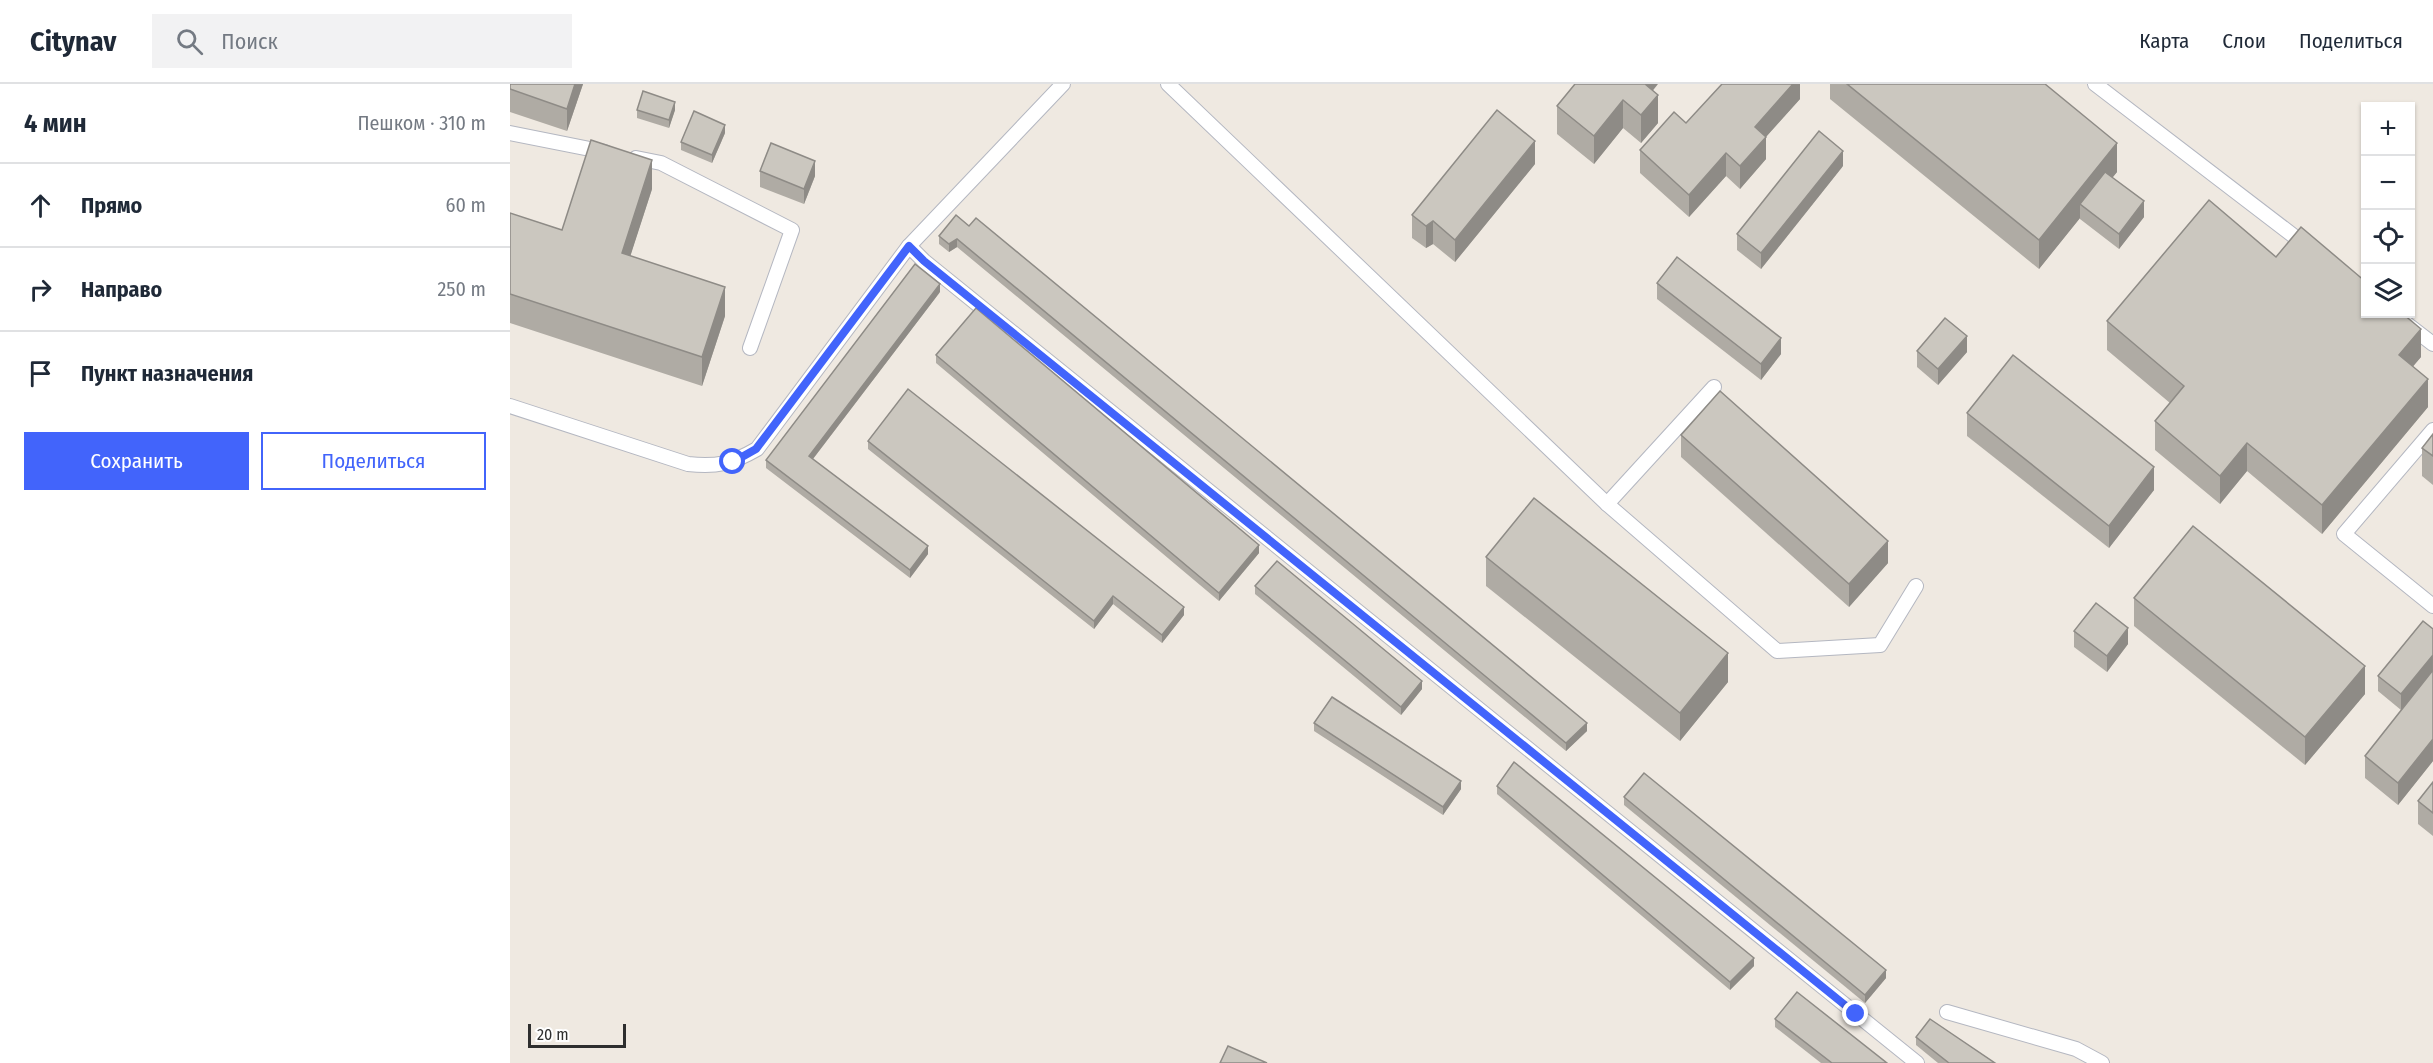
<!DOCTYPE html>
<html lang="ru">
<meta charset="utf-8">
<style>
:root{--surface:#fff;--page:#f2f2f3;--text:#1f2937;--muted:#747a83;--line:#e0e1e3;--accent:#4264fb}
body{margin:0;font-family:"Fira Sans Condensed",sans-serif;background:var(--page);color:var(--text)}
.controls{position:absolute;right:18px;top:18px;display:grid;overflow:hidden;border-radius:0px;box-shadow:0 2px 4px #0004}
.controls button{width:54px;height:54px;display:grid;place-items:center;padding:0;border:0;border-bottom:2px solid var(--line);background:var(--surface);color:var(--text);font:30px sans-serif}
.scale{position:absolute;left:18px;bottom:15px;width:98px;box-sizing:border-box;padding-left:6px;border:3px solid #2e2e2e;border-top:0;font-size:16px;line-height:21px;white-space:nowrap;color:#2e2e2e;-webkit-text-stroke:4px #fff;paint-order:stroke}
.stop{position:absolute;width:18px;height:18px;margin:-14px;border:4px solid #4264fb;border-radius:50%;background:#fff}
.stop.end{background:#4264fb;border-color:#fff;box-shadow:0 2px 6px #0008}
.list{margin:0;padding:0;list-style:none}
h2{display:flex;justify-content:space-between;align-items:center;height:78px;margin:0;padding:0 24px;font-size:26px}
h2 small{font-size:20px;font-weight:400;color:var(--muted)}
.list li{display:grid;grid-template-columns:39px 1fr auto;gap:18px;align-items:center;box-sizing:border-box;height:84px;padding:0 24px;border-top:2px solid var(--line)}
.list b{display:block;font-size:22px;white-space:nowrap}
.list em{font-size:20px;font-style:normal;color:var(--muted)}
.actions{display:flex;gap:12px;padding:18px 24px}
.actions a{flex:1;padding:14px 0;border:2px solid var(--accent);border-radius:0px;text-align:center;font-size:21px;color:var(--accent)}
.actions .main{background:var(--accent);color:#fff}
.icon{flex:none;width:33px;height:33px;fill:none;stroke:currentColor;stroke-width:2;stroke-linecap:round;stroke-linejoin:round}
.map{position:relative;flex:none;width:1923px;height:979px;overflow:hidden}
header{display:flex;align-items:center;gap:36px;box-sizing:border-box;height:84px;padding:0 30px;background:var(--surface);border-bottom:2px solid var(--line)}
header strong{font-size:28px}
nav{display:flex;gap:33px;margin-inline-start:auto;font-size:21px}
.search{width:420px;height:54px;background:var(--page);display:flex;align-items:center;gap:15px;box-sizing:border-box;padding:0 21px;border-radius:0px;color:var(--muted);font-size:22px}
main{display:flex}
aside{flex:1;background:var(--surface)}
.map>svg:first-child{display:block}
</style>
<header>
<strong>Citynav</strong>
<div class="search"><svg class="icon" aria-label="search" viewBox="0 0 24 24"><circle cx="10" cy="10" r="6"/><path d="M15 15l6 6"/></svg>Поиск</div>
<nav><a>Карта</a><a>Слои</a><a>Поделиться</a></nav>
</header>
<main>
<aside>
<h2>4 мин<small>Пешком · 310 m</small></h2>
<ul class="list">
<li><svg class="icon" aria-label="ahead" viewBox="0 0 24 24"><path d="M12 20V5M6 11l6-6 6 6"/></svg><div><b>Прямо</b></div><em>60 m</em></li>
<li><svg class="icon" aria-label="right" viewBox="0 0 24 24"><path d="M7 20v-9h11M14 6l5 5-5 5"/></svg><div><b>Направо</b></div><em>250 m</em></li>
<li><svg class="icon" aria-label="arrive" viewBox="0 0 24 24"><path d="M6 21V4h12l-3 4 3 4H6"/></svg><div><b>Пункт назначения</b></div></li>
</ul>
<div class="actions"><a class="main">Сохранить</a><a>Поделиться</a></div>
</aside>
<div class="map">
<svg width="1923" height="979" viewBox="0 0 1923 979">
<rect width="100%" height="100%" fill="#efe9e1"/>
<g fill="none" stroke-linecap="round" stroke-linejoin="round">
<g stroke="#b4b7c1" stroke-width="16">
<g id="service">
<polyline points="658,0 1097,420 1267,567 1370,561 1406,502"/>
<polyline points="1585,0 1798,163"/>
<polyline points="0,49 95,68"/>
<polyline points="126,74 151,79 282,146 240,264"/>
<polyline points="399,162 414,177 1407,979"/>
<polyline points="1884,230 1923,260"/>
<path d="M0 322 178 380C207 383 221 380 247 365L399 162 553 0"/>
<polyline points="1923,346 1834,450 1923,522"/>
<polyline points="1097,420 1204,303"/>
<polyline points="1437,928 1566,965 1592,979"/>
</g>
</g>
<use href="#service" stroke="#fff" stroke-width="14"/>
</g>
<g fill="#afaba4">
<polygon points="0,0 73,0 57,47 0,28"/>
<polygon points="1290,0 1290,15 1256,53 1256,75 1230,105 1216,92 1179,133 1130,89 1130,66 1176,39"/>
<polygon points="1320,0 1535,0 1607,88 1602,94 1634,133 1609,165 1570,135 1570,134 1529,185 1320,15"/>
<polygon points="1143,7 1148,39 1131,59 1113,44 1084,80 1047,50 1047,22"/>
<polygon points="127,26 165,26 159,44 127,34"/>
<polygon points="215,49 202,79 171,66 171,58"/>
<polygon points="1025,80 945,178 923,160 916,164 902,154 902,131"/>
<polygon points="1333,82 1251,185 1227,166 1227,150"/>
<polygon points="250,87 305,92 294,120 250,103"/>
<polygon points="142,105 120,172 215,232 192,302 0,239 0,129 52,146"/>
<polygon points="446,131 1077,647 1056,667 447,163 439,168 429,160 429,152"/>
<polygon points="1766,173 1911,273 1903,282 1918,323 1812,450 1737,387 1710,420 1645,366 1645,337 1660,319 1597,266 1597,237"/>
<polygon points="1147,199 1271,270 1251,296 1147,215"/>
<polygon points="430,208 303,375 418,470 400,494 256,384 256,376"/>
<polygon points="1407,267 1457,268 1428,301 1407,283"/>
<polygon points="426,271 749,469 709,517 426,279"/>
<polygon points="1457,329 1644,406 1599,464 1457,352"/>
<polygon points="1923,350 1923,401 1912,392 1912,364"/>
<polygon points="1171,351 1378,479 1339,523 1171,373"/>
<polygon points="358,357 674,531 652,559 603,520 584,545 358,365"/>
<polygon points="976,473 1218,598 1170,657 976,502"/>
<polygon points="745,502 912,605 891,631 745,510"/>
<polygon points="1624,514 1855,610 1795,681 1624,542"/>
<polygon points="1913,537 1923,545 1923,677 1888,721 1855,694 1855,672 1914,598 1891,626 1868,607 1868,592"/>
<polygon points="1564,547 1618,560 1597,588 1564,563"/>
<polygon points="804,639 951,705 933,731 804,647"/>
<polygon points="1923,698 1923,752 1908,740 1908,717"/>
<polygon points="987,702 1244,882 1220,906 987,710"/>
<polygon points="1114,713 1376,894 1355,919 1114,721"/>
<polygon points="1265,935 1377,979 1311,979 1265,943"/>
<polygon points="1406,953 1485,979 1428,979 1406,961"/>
</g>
<g fill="#8e8b86">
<polygon points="65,0 73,0 57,47 57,25"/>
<polygon points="1129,0 1148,0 1129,24"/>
<polygon points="1283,0 1290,0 1290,15 1245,65 1245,43"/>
<polygon points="1148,11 1148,39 1131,59 1131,31"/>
<polygon points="1113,16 1113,44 1084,80 1084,52"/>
<polygon points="165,18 165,26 159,44 159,36"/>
<polygon points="215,41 215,49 202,79 202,71"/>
<polygon points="1256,53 1256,75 1230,105 1230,82"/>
<polygon points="1025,57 1025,80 945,178 945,156"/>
<polygon points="1607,59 1607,88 1577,125 1570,120 1570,134 1529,185 1529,156"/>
<polygon points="1333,67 1333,82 1251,185 1251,169"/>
<polygon points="1216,69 1216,92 1179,133 1179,111"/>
<polygon points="142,76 142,105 112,198 112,169"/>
<polygon points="305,77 305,92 294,120 294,105"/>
<polygon points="1634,117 1634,133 1609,165 1609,150"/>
<polygon points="923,137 923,160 916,164 916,142"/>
<polygon points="447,155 447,163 439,168 439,160"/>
<polygon points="430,200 430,208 299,380 299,372"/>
<polygon points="215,203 215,232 192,302 192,273"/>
<polygon points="1911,245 1911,273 1889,299 1889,271"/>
<polygon points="1457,252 1457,268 1428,301 1428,285"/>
<polygon points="1271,254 1271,270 1251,296 1251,280"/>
<polygon points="1918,295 1918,323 1812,450 1812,421"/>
<polygon points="1737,359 1737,387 1710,420 1710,392"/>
<polygon points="1644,383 1644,406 1599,464 1599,442"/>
<polygon points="1378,457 1378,479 1339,523 1339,500"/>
<polygon points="749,461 749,469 709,517 709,509"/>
<polygon points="418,462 418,470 400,494 400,486"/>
<polygon points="603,512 603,520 584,545 584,537"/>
<polygon points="674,523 674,531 652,559 652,551"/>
<polygon points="1618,544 1618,560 1597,588 1597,572"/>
<polygon points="1218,569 1218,598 1170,657 1170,629"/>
<polygon points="1923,571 1923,587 1891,626 1891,610"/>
<polygon points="1855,582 1855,610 1795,681 1795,653"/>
<polygon points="912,597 912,605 891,631 891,623"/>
<polygon points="1077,639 1077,647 1056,667 1056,659"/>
<polygon points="1923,655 1923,677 1888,721 1888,699"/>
<polygon points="951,697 951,705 933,731 933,723"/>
<polygon points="1244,874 1244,882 1220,906 1220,898"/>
<polygon points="1376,886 1376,894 1355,919 1355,911"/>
</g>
<g fill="#cbc7bf" stroke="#8e8b86" stroke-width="1.5">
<polygon points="0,0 65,0 57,25 0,5"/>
<polygon points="1065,0 1135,0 1148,11 1131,31 1113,16 1084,52 1047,22"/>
<polygon points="1212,0 1283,0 1245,43 1256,53 1230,82 1216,69 1179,111 1130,66 1164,28 1176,39"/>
<polygon points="1337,0 1535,0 1607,59 1529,156"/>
<polygon points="133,7 165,18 159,36 127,26"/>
<polygon points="987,26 1025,57 945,156 923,137 916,142 902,131"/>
<polygon points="184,27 215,41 202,71 171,58"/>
<polygon points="1309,47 1333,67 1251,169 1227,150"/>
<polygon points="81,56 142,76 112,169 215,203 192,273 0,210 0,129 52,146"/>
<polygon points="261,59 305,77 294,105 250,87"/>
<polygon points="1595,88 1634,117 1609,150 1570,120"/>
<polygon points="1699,116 1766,173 1791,143 1856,198 1856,230 1893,230 1911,245 1889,271 1918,295 1812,421 1737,359 1710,392 1645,337 1674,302 1597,237"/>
<polygon points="446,131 459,142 466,134 1077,639 1056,659 447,155 439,160 429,152"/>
<polygon points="1167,173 1271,254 1251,280 1147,199"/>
<polygon points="405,180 430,200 299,372 418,462 400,486 256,376"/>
<polygon points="466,224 749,461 709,509 426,271"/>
<polygon points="1435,234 1457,252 1428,285 1407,267"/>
<polygon points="1503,271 1644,383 1599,442 1457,329"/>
<polygon points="398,305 674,523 652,551 603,512 584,537 358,357"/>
<polygon points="1210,307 1378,457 1339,500 1171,351"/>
<polygon points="1923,350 1923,372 1912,364"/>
<polygon points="1024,414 1218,569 1170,629 976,473"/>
<polygon points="1683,442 1855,582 1795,653 1624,514"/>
<polygon points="767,477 912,597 891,623 745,502"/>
<polygon points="1586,519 1618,544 1597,572 1564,547"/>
<polygon points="1913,537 1923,545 1923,571 1891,610 1868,592"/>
<polygon points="1923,586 1923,655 1888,699 1855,672"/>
<polygon points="822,613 951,697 933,723 804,639"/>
<polygon points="1004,678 1244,874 1220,898 987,702"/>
<polygon points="1134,689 1376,886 1355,911 1114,713"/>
<polygon points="1923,698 1923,729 1908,717"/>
<polygon points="1287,908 1377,979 1322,979 1265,935"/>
<polygon points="1420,935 1485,979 1439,979 1406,953"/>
<polygon points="718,962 757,979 710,979"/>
</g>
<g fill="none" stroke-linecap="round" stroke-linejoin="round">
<polyline stroke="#4264fb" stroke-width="8" points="223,378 246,365 399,162 414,177 1346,930"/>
</g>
</svg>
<div class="controls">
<button>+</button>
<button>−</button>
<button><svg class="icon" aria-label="locate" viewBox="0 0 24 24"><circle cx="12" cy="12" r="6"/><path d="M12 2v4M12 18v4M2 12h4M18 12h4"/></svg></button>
<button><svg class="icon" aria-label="layers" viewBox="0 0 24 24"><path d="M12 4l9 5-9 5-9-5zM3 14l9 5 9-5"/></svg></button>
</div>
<div class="scale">20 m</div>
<div class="stop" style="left:223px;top:378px"></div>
<div class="stop end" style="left:1346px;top:930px"></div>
</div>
</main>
